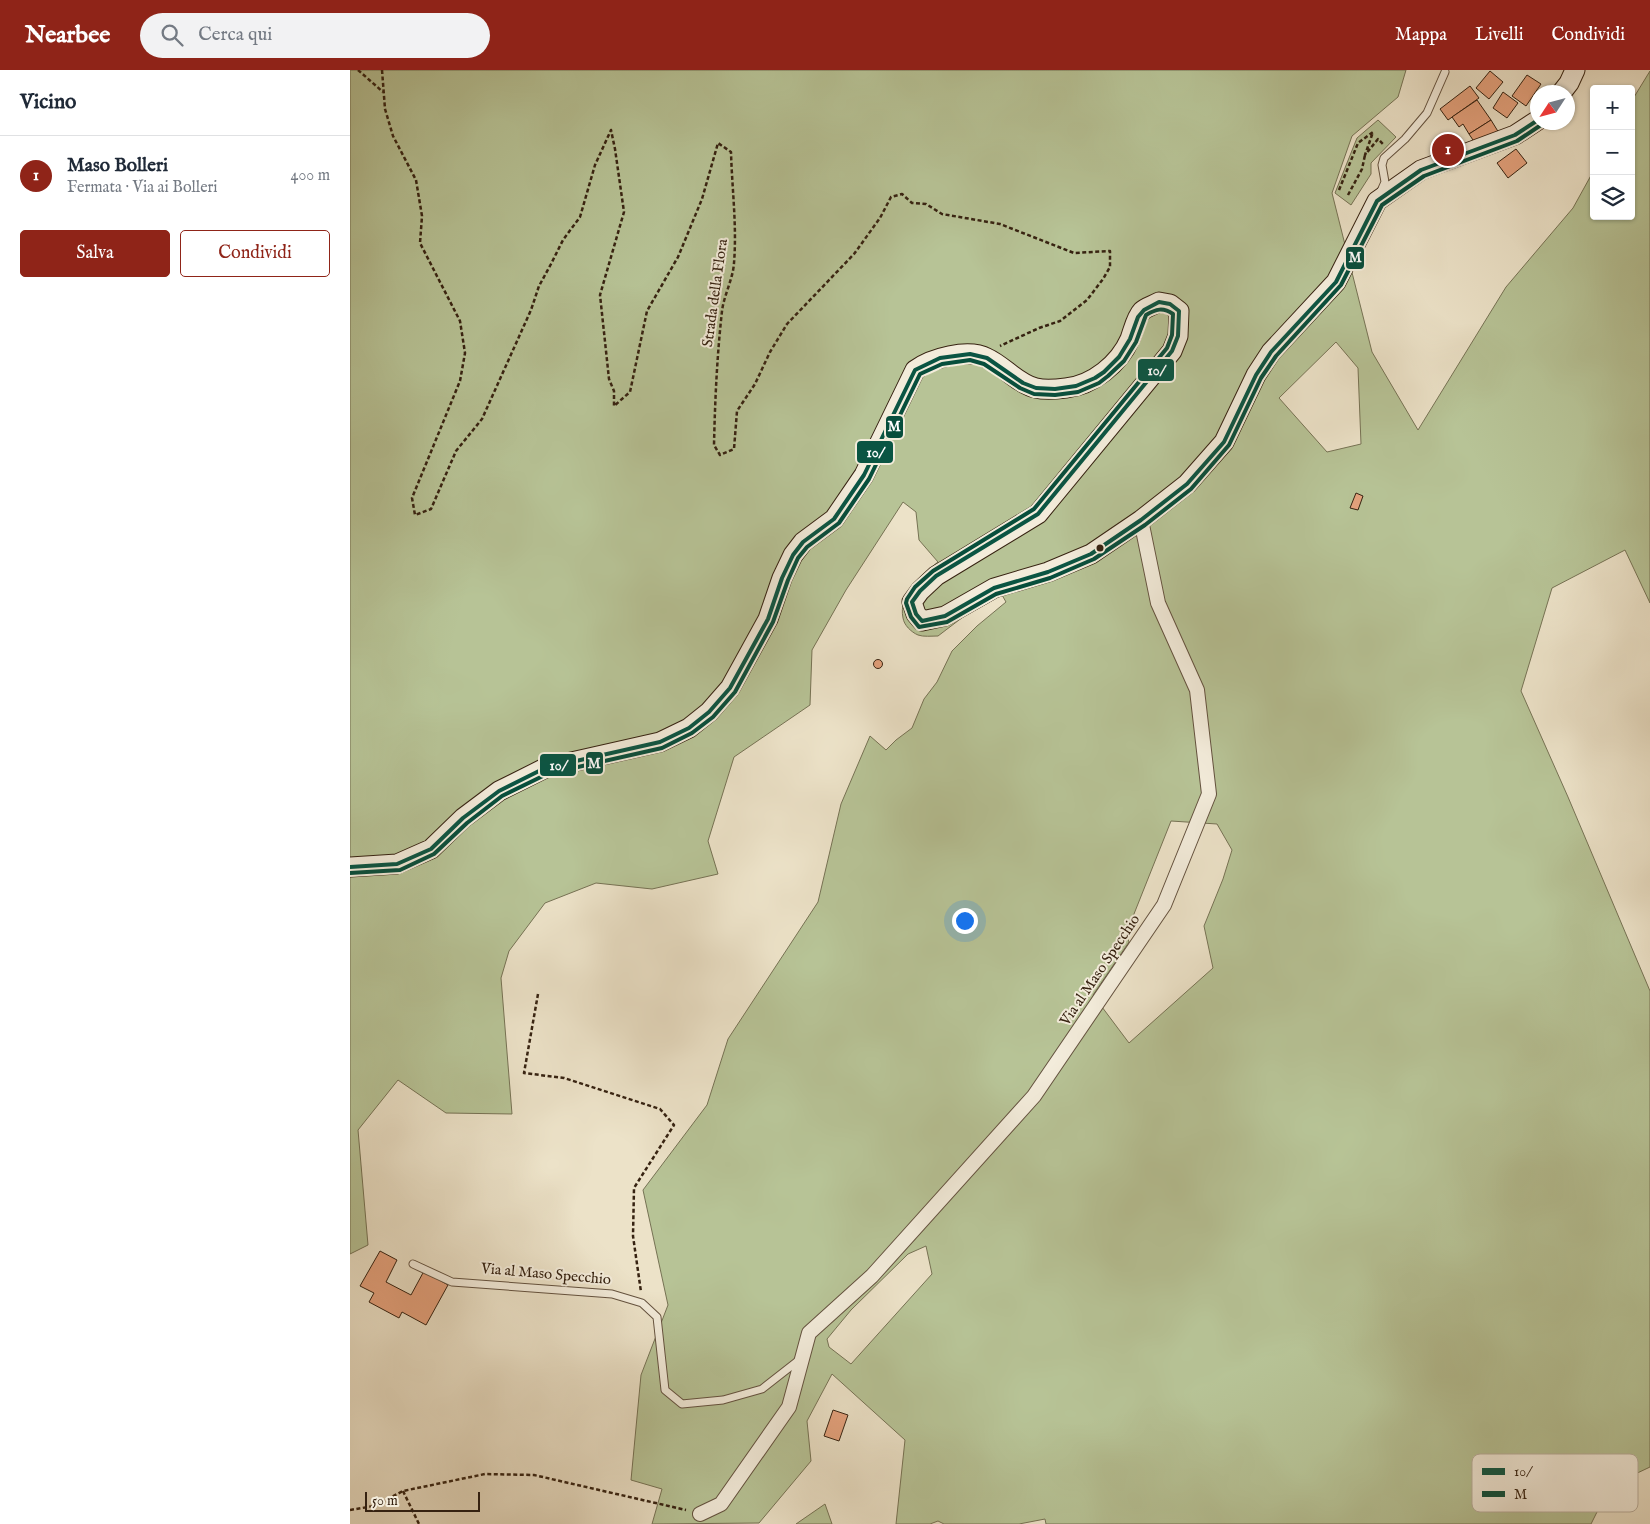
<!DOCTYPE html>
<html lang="it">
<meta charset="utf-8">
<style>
:root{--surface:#fff;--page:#f2f2f3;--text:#1f2937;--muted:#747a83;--line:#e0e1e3;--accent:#8f2418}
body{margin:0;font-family:"IM FELL English",serif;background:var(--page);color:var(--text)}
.controls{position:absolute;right:15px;top:15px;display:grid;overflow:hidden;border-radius:5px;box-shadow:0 1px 4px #0004}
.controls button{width:45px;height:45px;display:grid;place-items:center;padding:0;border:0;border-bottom:1px solid var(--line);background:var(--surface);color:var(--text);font:25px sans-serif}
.compass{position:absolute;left:1180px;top:15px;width:45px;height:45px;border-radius:50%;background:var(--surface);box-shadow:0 1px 4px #0004;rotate:234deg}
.scale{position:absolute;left:15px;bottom:12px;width:115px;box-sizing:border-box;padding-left:5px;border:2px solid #362211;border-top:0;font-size:14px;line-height:18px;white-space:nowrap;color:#362211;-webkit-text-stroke:4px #f3ecdb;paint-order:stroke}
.you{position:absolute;left:614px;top:850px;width:18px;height:18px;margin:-12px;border:4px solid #fff;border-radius:50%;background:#1a73e8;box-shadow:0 0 0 8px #1a73e833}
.badge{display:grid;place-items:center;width:32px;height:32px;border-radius:50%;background:var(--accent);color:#fff;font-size:16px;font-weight:700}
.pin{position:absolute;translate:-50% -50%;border:2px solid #fff;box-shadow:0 1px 5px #0006}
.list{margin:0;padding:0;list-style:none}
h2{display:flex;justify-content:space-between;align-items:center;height:65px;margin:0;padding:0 20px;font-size:21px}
h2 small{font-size:16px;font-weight:400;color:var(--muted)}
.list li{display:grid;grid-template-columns:32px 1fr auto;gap:15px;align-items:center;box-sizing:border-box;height:80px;padding:0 20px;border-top:1px solid var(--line)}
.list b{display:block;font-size:19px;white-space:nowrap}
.list p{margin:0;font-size:16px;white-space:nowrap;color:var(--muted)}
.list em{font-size:16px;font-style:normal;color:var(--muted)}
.actions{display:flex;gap:10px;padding:15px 20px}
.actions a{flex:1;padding:11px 0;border:1px solid var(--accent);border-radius:5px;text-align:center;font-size:18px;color:var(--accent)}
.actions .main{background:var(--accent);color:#fff}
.icon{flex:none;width:28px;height:28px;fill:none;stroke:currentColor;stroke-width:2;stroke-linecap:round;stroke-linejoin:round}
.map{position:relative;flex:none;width:1300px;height:1454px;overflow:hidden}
header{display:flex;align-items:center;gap:30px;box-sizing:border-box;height:70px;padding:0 25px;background:var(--accent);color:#fff}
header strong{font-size:24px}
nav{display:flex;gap:28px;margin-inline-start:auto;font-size:18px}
.search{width:350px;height:45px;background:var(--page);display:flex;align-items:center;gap:12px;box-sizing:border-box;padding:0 18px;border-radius:28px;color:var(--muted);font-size:19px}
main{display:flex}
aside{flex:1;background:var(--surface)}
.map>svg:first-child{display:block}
</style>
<header>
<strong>Nearbee</strong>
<div class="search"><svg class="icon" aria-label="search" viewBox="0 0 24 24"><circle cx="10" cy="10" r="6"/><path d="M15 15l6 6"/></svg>Cerca qui</div>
<nav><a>Mappa</a><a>Livelli</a><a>Condividi</a></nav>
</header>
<main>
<aside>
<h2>Vicino<small></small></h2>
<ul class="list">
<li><span class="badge">1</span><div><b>Maso Bolleri</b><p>Fermata · Via ai Bolleri</p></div><em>400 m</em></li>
</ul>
<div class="actions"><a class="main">Salva</a><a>Condividi</a></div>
</aside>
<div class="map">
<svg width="1300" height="1454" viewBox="0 0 1300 1454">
<rect width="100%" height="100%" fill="#ece2c8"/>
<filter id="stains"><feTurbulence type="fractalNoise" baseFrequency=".004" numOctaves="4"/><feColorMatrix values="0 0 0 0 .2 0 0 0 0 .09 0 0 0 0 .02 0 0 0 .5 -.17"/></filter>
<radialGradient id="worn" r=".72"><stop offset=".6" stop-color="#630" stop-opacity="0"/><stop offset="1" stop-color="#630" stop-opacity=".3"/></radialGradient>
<g fill="#b7c396" stroke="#767254" fill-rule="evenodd">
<path d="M0 0H1056L1048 27 1002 66 982 123 1022 282 1068 360 1156 217 1223 138 1244 100V146H1281V32L1300 1V533L1275 480 1202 518 1171 621 1218 727 1300 921V1397L1260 1416 1241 1454H696L695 1449 669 1454H594L588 1451 580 1454H546L555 1370 482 1304 457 1351 461 1391 409 1453 302 1454 312 1419 281 1410 291 1305 318 1235 293 1120 357 1035 378 969 468 832 491 734 520 666 536 680 546 670 562 658 574 629 587 612 602 581 627 556 656 532 652 525 613 547 588 566C582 566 573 567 568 565 561 562 554 555 553 548 548 525 571 505 588 492L569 470 566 442 553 432 496 520 462 580 460 635 384 687 358 771 368 804 302 819 246 813 195 833 159 881 151 908 162 1044 96 1043 48 1010 8 1060 18 1175 0 1184ZM986 272 1008 298 1011 374 977 382 929 328ZM821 751 867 754 882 780 873 809 854 856 863 898 779 973 743 925 779 872 776 864ZM576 1176 582 1204 501 1294 479 1277 477 1269 501 1240 558 1184Z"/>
<polygon points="1028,50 1046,67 1021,93 1021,104 1001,135 985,123 1007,68"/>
<polygon points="475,1434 482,1454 446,1454"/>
</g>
<g fill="#e5a27d" stroke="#362211">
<polygon points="1140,1 1153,12 1139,29 1126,18"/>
<polygon points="1177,5 1191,14 1176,36 1162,26"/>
<polygon points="1120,16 1129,28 1098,50 1090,39"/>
<polygon points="1153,22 1168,33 1157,48 1143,38"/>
<polygon points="1127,30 1141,50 1119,64 1113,54 1109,57 1102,47"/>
<polygon points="1141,50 1149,63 1127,76 1119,64"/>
<polygon points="1166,79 1177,93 1158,108 1147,93"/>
<polygon points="1006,423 1013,426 1008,440 1000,438"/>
<circle cx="528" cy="594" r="4.5"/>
<polygon points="30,1181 47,1190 36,1212 61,1225 74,1201 98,1215 76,1255 52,1242 49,1248 19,1232 24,1223 10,1216"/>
<polygon points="483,1340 498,1345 489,1371 474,1366"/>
</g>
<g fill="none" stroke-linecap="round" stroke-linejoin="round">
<g stroke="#64523f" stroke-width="9">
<g id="lane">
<polyline points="1031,121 1035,112 1032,95 1034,88 1055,69 1077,43 1095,2"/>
<polyline points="63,1194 102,1212 262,1224 292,1233 307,1247 315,1320 332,1334 373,1330 412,1319 449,1290"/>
</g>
</g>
<g stroke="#64523f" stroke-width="16">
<polyline id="street" points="350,1444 371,1434 439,1337 459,1263 522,1206 684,1026 814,835 859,724 847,620 808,533 791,450"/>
</g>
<g stroke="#362211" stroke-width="21">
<g id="secondary">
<polyline points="1212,22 1219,13 1225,0"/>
<path d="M0 797 47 794 81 779 113 748 149 721 195 698 310 672 339 658 359 642 380 618 418 549 432 508 443 485 453 472 484 449 514 405 565 300C581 288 618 278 637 288 653 295 668 314 686 318 694 320 708 319 716 318 743 315 769 294 780 269 783 261 786 247 792 241 796 237 804 235 809 232L820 234 829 241 828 266 822 281 688 444 586 506 570 521 562 532 566 544 572 551 595 546 644 518 698 502 741 484 791 450 837 414 874 372 906 305 921 282 986 212 1027 131 1071 100 1165 65 1188 50"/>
</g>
</g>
<g stroke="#362211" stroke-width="2.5" stroke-dasharray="4 2.5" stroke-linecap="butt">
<polyline points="8,0 33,22"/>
<path d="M32 0 35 39 43 66 66 110 72 146 70 173 110 251 115 283 110 311 62 428 65 445 81 439 106 381 132 349 181 240 189 216 201 194 213 170 230 147 245 95 261 60 265 79 274 142 250 225 259 309 264 321V336L280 322 297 241 328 187 352 129 368 73 381 82C382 119 387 156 384 193 383 209 374 225 372 241 367 286 365 330 364 375L370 385 384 379 387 341 405 314 420 282 437 254 504 184 530 148 541 127 552 124 562 133 576 134 592 144 650 154 724 183 760 181V197L753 209 737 230 710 251 689 258 650 276"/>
<polyline points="989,120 1008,73 1023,62 1015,85 1028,69 1034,75"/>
<polyline points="998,125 1012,99 1015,85"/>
<polyline points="188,924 174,1003 214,1008 310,1039 324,1055 284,1118 283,1166 291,1222"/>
<polyline points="53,1421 69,1454"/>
<polyline points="0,1440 24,1436 53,1421 135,1404 184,1405 336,1440"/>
</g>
<use href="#lane" stroke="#f3ecdb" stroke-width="7"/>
<use href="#street" stroke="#f3ecdb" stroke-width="14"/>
<use href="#secondary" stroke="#f3ecdb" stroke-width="19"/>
<g stroke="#f3ecdb" stroke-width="8">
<polyline id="bus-1" points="0,797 47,794 81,779 113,748 149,721 195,698 310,672 339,658 359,642 380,618 418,549 432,508 443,485 453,472 484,449 514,405 565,300 590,288 620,284 637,288 673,313 686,318 705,319 726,316 745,308 754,302 769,287 780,269 788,247 794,240 809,232 820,234 829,241 828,266 822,281 688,444 586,506 570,521 562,532 566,544 572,551 595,546 644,518 698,502 741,484 791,450 837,414 874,372 906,305 921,282 986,212 1027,131 1071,100 1165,65 1188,50"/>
</g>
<g stroke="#f3ecdb" stroke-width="8">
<path id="bus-2" d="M0 803 50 800 84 784 117 753 152 726 197 704 312 678 342 663 363 647 385 622 423 552 438 510 448 488 457 477 489 453 519 409 570 304 592 294 620 290 634 294 670 318 684 324 705 325 728 322 749 313 758 306 774 291 786 272 796 245C806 239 813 237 823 244L822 265 817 278 684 439 583 501 565 517 557 529 556 533 561 547 569 557 597 552 646 524 700 508 744 489 795 455 841 419 879 375 911 308 926 286 991 215 1032 135 1074 106 1167 71 1191 55"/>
</g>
<use href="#bus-1" stroke="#0a5543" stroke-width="4"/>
<use href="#bus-2" stroke="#074e3c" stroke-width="4"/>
</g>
<circle fill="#362211" stroke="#f3ecdb" stroke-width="2" cx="750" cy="478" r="4.5"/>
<g text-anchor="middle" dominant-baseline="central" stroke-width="4" stroke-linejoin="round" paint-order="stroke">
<g font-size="15" fill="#362211" stroke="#f3ecdb">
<text transform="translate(365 223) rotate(-82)">Strada della Flora</text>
<text transform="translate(750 900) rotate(-56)">Via al Maso Specchio</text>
<text transform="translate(196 1204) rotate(5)">Via al Maso Specchio</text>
</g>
</g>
<rect x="1122" y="1384" width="166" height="58" rx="8" fill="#f3ecdb" stroke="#baaf9e" stroke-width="1"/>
<rect x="1132" y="1398" width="23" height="7" fill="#0a5543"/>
<rect x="1132" y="1421" width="23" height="6" fill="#074e3c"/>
<g font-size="14" fill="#362211">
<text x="1164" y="1406">10/</text>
<text x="1164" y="1429">M</text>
</g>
<g stroke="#f3ecdb" stroke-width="2">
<rect x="995" y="176" width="20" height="24" rx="5" fill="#074e3c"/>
<rect x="787" y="288" width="38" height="24" rx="5" fill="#0a5543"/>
<rect x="535" y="345" width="19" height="24" rx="5" fill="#074e3c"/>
<rect x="506" y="370" width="38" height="24" rx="5" fill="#0a5543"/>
<rect x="235" y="681" width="19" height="24" rx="5" fill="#074e3c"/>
<rect x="189" y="683" width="38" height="24" rx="5" fill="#0a5543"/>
</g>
<g font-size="14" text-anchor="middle" font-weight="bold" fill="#fff">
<text x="1005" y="192">M</text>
<text x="806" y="305">10/</text>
<text x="544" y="361">M</text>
<text x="525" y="387">10/</text>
<text x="244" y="698">M</text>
<text x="208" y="700">10/</text>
</g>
<rect width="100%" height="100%" filter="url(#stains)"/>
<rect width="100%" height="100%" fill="url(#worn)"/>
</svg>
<div class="controls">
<button>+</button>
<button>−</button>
<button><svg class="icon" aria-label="layers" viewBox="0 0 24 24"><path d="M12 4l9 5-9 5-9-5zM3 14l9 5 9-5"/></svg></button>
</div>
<svg class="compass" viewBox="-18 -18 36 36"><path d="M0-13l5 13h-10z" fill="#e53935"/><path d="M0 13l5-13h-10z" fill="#747a83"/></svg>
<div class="scale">50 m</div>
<div class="you"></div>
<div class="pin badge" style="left:1098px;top:80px">1</div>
</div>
</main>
